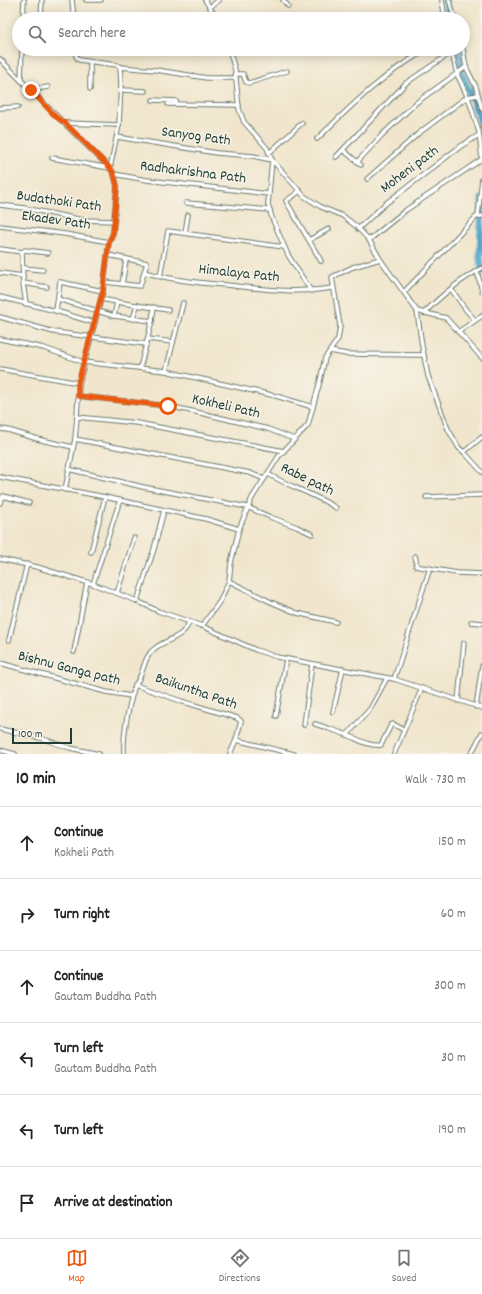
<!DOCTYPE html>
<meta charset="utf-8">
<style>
:root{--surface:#fff;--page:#f6f6f6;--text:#222;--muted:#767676;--line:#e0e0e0;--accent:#ea580c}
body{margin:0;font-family:Dekko,sans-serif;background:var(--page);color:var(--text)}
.scale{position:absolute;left:12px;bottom:10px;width:60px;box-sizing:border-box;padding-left:4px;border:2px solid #1f3d34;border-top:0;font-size:11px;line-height:14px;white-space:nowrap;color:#1f3d34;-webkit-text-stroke:3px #f7f3e8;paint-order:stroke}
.stop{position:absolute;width:12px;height:12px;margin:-9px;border:3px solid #ea580c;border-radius:50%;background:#fff}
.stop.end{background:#ea580c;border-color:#fff;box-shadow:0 1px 4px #0008}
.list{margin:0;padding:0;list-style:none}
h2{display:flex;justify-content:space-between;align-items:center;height:52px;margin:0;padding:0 16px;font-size:17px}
h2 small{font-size:13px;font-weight:400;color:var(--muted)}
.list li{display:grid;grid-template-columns:26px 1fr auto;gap:12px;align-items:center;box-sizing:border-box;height:72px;padding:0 16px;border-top:1px solid var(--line)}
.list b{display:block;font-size:15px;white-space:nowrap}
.list p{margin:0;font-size:13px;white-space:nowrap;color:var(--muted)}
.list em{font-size:13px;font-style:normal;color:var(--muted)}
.icon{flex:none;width:22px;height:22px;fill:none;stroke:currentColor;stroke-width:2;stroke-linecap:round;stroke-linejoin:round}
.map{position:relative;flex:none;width:482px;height:754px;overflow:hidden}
.search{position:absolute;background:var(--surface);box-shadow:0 2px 10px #0003;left:12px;right:12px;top:12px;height:44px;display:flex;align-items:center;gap:10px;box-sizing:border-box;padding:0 14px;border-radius:22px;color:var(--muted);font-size:15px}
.sheet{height:484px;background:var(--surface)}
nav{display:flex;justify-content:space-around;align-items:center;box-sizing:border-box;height:56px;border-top:1px solid var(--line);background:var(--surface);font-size:11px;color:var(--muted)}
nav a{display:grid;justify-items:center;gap:2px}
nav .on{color:var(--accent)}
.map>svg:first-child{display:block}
</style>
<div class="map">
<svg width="482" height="754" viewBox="0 0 482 754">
<rect width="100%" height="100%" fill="#f7f3e8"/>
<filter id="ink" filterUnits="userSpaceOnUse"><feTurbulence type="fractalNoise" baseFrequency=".025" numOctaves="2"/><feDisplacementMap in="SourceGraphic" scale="8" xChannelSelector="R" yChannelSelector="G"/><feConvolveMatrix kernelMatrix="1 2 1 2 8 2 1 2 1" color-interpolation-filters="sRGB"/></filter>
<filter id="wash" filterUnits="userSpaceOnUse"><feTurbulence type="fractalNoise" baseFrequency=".012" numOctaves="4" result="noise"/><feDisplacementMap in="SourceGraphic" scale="16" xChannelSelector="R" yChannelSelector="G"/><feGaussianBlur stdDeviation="0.9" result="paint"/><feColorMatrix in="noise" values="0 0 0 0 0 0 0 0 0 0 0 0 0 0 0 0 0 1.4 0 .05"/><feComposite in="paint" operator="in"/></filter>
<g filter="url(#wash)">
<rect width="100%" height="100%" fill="#f1e6cd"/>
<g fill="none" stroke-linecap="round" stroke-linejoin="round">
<g stroke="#4ca5c9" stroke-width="7">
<polyline points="445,0 450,19"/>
<polyline points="458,49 461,67"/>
<polyline points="462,74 479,116 482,130"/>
<polyline points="482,199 480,258 482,271"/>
</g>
</g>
</g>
<g filter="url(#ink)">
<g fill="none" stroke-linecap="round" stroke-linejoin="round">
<g stroke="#68786a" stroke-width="5.5">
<g id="minor">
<polyline points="72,0 74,19"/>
<polyline points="86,0 101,0"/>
<polyline points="205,0 217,19"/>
<polyline points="283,0 288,6"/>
<polyline points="442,0 445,19"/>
<polyline points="449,0 455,19"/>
<polyline points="210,7 219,0"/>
<polyline points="23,19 24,0"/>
<polyline points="41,19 42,0"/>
<polyline points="229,49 235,70 239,109 244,122 267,148 272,160 304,196 321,207 343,216 357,227 369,240 380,259 417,311 422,346 428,376 448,429 459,448 464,452 482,472"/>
<polyline points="451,49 457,74 469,100 475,119 479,132 482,159"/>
<polyline points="463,49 466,67 476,87 482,109"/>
<path d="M0 59C36 96 73 132 110 168"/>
<polyline points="120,67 156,70 207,78 236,78"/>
<polyline points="235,74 243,74 246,82 249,83 287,71"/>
<polyline points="21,80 22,49"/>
<polyline points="90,89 90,63"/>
<polyline points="31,90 48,87"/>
<polyline points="121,90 145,91"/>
<polyline points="153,100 176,101 177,104"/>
<polyline points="168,104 239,105"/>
<polyline points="0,108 18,107"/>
<polyline points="65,123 119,125"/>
<polyline points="117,137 217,153 253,156 272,160 268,204 272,218 288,255 311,291"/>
<path d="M317 139C351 106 385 72 428 49"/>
<polyline points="343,150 361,165"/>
<polyline points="269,153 302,123"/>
<polyline points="336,157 406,83 452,52"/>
<polyline points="52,158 110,168"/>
<polyline points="358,161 382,135 417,102 466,67"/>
<polyline points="114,174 147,180 269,194"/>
<polyline points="367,179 419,133 467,97 478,95"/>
<polyline points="300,191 286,201 321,261"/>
<polyline points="186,203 270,210"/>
<polyline points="0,205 24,208 83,220 114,221"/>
<polyline points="478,216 482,179"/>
<polyline points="0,226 65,234 109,242"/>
<polyline points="358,229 385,204 461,146 479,135"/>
<polyline points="185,233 188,215"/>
<polyline points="309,240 329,229"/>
<polyline points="369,240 406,210 482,159"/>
<polyline points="0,249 22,252 25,250 48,253"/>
<polyline points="22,252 23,283 26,304"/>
<polyline points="23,268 43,270"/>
<polyline points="477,271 482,291"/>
<path d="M144 272C171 280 198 283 226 285 263 289 295 294 333 288"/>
<polyline points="0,273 23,276"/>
<polyline points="160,277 168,231 284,247"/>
<polyline points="105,282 140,286 147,263 108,255"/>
<polyline points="23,283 47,287"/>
<polyline points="122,284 126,260"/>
<polyline points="451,289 466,310 475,320"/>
<polyline points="404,292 476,217 482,216"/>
<polyline points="0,297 56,311 95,323"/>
<polyline points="58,299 114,316 152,321"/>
<polyline points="101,299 117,302 168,310"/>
<polyline points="56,311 60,282 103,291"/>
<polyline points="417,311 446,318 482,358"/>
<path d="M424 313C441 296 461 279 482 268"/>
<polyline points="114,316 117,302"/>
<polyline points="0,317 54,332 146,344"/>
<polyline points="133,319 137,305"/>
<polyline points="458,332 482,316"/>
<polyline points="0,339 44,348 83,362 166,371 276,396 313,407"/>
<polyline points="148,339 173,342"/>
<polyline points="330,351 346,354 424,355"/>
<polyline points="140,368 152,321 154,307"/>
<polyline points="0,369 79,383"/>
<polyline points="166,371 183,303"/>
<polyline points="78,396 168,406 205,414 268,429 294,439"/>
<polyline points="77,417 137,423 284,451"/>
<polyline points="0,429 8,430 41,440 73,447"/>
<polyline points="75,439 250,473 264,479"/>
<polyline points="464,452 482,437"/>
<polyline points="68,469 143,487 247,507 270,517 297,527 312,534"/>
<path d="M268 474C290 487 315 494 336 508"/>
<polyline points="0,477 105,497 206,519 239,529"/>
<polyline points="65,490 75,439 77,417 79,383 103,291 109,242 113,233 117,186 114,174 110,168 119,125 121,84 120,67 117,65 79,60 76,56 76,49"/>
<polyline points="426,497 482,495"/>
<polyline points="0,503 3,496 29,503"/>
<polyline points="91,552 105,497"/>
<polyline points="415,556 416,560 416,566 421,567 457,573 482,574"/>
<polyline points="0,559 37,567 93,584 137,601 158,611 202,626 256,650 277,657 394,679 482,708"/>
<polyline points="229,581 271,602 297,613 336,622"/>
<polyline points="93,584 120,500"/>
<polyline points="117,593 134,538"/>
<polyline points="137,601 154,549 164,510"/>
<polyline points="471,622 482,623"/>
<polyline points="202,626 220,601 229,581 231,563 239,529 252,498 279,456 308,425 320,381 325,358 338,339 340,326 332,277 353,267 380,259"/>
<polyline points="9,640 27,564"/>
<polyline points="74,652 87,582"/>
<polyline points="0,663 106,692 131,696"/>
<polyline points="394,679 430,568"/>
<polyline points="135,685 181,701 237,718 241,721 236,740 294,754"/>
<polyline points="458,701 464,643"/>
<polyline points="476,707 482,666"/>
<polyline points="333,712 343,669"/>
<polyline points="276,716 286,659"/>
<path d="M315 724C325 727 335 731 345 734 356 738 369 747 381 745L391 725 393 724 404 730"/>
<polyline points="304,725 312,664"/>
<polyline points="0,729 40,738 70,748 99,754"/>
<polyline points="347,735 370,709 387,678"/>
<polyline points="0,750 15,754"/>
<path d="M124 754C123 730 128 708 135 685 144 675 143 657 154 649 166 639 184 638 189 622"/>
<polyline points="230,754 236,740"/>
<polyline points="394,754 422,688"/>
<polyline points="471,754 482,733"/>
</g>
</g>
<use href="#minor" stroke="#fff" stroke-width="3.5"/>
</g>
</g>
<g fill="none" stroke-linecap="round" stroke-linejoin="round" filter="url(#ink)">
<polyline stroke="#ea580c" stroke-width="5" points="31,90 56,117 65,123 110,168 114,174 117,186 113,233 109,242 103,290 78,383 78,396 168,406"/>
</g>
<g text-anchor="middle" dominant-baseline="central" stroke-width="3" stroke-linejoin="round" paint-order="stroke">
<g font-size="15" fill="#1f3d34" stroke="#f7f3e8">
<text transform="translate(196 137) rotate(8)">Sanyog Path</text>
<text transform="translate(410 170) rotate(-37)">Moheni path</text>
<text transform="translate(193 173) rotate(7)">Radhakrishna Path</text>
<text transform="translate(59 202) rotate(8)">Budathoki Path</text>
<text transform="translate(56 221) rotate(8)">Ekadev Path</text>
<text transform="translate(239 274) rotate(6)">Himalaya Path</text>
<text transform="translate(226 407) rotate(13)">Kokheli Path</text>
<text transform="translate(307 480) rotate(26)">Rabe path</text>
<text transform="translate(69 669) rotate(14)">Bishnu Ganga path</text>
<text transform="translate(196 692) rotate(19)">Baikuntha Path</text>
</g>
</g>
</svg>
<div class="scale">100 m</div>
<div class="stop" style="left:168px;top:406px"></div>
<div class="stop end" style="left:31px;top:90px"></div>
<div class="search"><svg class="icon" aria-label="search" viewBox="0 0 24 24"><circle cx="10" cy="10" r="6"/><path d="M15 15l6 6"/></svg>Search here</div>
</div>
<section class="sheet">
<h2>10 min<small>Walk · 730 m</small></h2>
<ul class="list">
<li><svg class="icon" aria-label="ahead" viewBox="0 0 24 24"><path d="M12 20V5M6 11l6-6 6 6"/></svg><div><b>Continue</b><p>Kokheli Path</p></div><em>150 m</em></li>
<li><svg class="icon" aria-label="right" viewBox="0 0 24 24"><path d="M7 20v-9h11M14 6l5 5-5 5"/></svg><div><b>Turn right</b></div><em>60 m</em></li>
<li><svg class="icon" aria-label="ahead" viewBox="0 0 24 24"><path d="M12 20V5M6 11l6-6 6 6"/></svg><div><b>Continue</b><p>Gautam Buddha Path</p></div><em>300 m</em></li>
<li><svg class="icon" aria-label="left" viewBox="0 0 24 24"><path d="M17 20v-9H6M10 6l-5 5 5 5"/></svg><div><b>Turn left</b><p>Gautam Buddha Path</p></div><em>30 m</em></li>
<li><svg class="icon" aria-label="left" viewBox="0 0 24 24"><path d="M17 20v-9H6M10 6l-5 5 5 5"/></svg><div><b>Turn left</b></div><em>190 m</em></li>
<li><svg class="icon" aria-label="arrive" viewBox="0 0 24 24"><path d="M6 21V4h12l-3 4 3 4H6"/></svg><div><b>Arrive at destination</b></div></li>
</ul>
</section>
<nav>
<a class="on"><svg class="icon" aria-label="map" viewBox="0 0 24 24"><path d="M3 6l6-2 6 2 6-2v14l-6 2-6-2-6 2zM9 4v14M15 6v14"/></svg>Map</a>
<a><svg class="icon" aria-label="directions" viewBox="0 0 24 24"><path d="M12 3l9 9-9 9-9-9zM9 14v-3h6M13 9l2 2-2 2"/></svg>Directions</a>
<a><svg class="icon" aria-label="saved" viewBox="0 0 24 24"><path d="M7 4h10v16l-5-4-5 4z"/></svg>Saved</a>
</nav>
